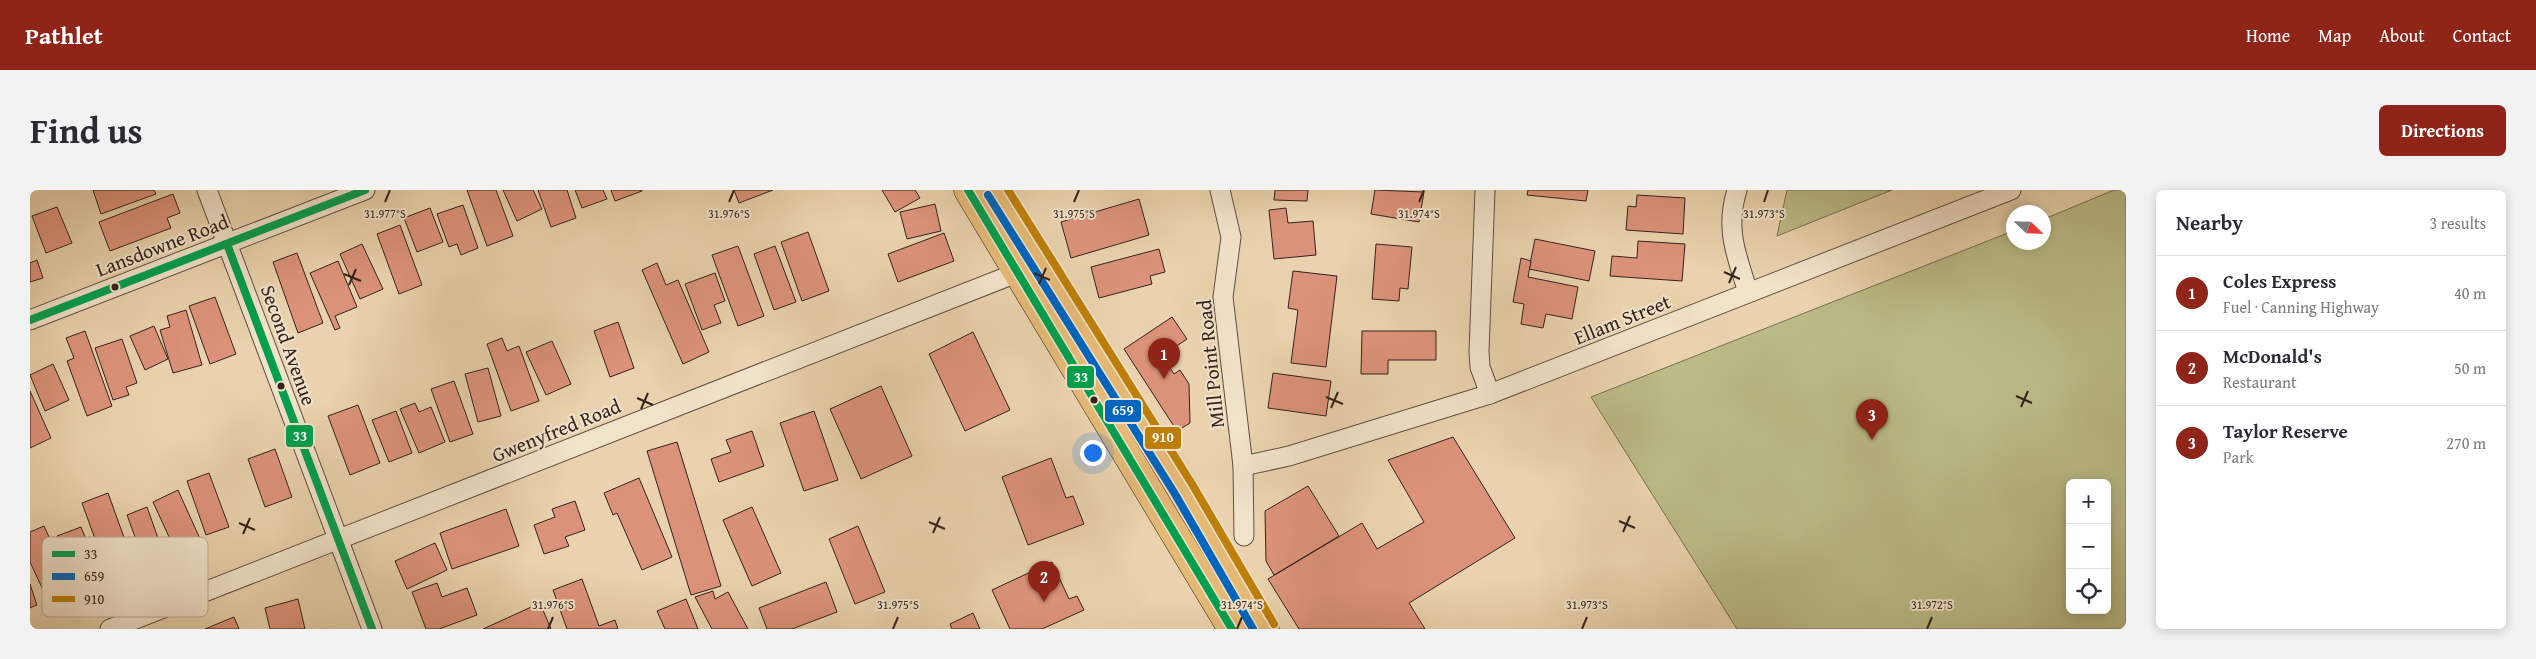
<!DOCTYPE html>
<meta charset="utf-8">
<style>
:root{--surface:#fff;--page:#f2f2f3;--text:#2b2b33;--muted:#7c7c81;--line:#e1e1e2;--accent:#8f2418}
body{margin:0;font-family:"Gentium Book Plus",serif;background:var(--page);color:var(--text)}
.controls{position:absolute;right:15px;bottom:15px;display:grid;overflow:hidden;border-radius:8px;box-shadow:0 2px 12px #0003}
.controls button{width:45px;height:45px;display:grid;place-items:center;padding:0;border:0;border-bottom:1px solid var(--line);background:var(--surface);color:var(--text);font:25px sans-serif}
.compass{position:absolute;left:1976px;top:15px;width:45px;height:45px;border-radius:50%;background:var(--surface);box-shadow:0 2px 12px #0003;rotate:113deg}
.you{position:absolute;left:1062px;top:262px;width:18px;height:18px;margin:-12px;border:4px solid #fff;border-radius:50%;background:#1a73e8;box-shadow:0 0 0 8px #1a73e833}
.badge{display:grid;place-items:center;width:32px;height:32px;border-radius:50%;background:var(--accent);color:#fff;font-size:16px;font-weight:700}
.pin{position:absolute;translate:-50% -41px;filter:drop-shadow(0 1px 2px #0008)}
.pin::after{content:'';position:absolute;top:26px;width:18px;height:15px;background:inherit;clip-path:polygon(0 0,100% 0,50% 100%)}
.list{margin:0;padding:0;list-style:none}
h2{display:flex;justify-content:space-between;align-items:center;height:65px;margin:0;padding:0 20px;font-size:21px}
h2 small{font-size:16px;font-weight:400;color:var(--muted)}
.list li{display:grid;grid-template-columns:32px 1fr auto;gap:15px;align-items:center;box-sizing:border-box;height:75px;padding:0 20px;border-top:1px solid var(--line)}
.list b{display:block;font-size:19px;white-space:nowrap}
.list p{margin:0;font-size:16px;white-space:nowrap;color:var(--muted)}
.list em{font-size:16px;font-style:normal;color:var(--muted)}
.icon{flex:none;width:28px;height:28px;fill:none;stroke:currentColor;stroke-width:2;stroke-linecap:round;stroke-linejoin:round}
.map{position:relative;flex:none;width:2096px;height:439px;overflow:hidden;border-radius:8px}
header{display:flex;align-items:center;gap:30px;box-sizing:border-box;height:70px;padding:0 25px;background:var(--accent);color:#fff}
header strong{font-size:24px}
nav{display:flex;gap:28px;margin-inline-start:auto;font-size:18px}
.intro{display:flex;align-items:center;justify-content:space-between;box-sizing:border-box;height:120px;padding:0 30px}
h1{margin:0;font-size:35px}
.button{padding:12px 22px;border-radius:8px;background:var(--accent);color:#fff;font-size:18px;font-weight:700}
main{display:flex;gap:30px;padding:0 30px}
aside{flex:1;background:var(--surface);border-radius:8px;box-shadow:0 2px 12px #0003}
.map>svg:first-child{display:block}
</style>
<header>
<strong>Pathlet</strong>
<nav><a>Home</a><a>Map</a><a>About</a><a>Contact</a></nav>
</header>
<div class="intro"><h1>Find us</h1><a class="button">Directions</a></div>
<main>
<div class="map">
<svg width="2096" height="439" viewBox="0 0 2096 439">
<rect width="100%" height="100%" fill="#e9d2ad"/>
<filter id="stains"><feTurbulence type="fractalNoise" baseFrequency=".004" numOctaves="4"/><feColorMatrix values="0 0 0 0 .2 0 0 0 0 .09 0 0 0 0 .02 0 0 0 .5 -.17"/></filter>
<radialGradient id="worn" r=".72"><stop offset=".6" stop-color="#630" stop-opacity="0"/><stop offset="1" stop-color="#630" stop-opacity=".3"/></radialGradient>
<g fill="#babb87" stroke="#786f52" fill-rule="evenodd">
<polygon points="1757,0 1862,0 1747,46"/>
<path d="M2084 0H2096V439H1707L1561 207 1983 41 1984 52H2014V29ZM2040 293H2077V420H2040Z"/>
</g>
<g fill="#dc927a" stroke="#35231c">
<polygon points="63,0 124,0 126,4 71,24"/>
<polygon points="437,0 466,0 483,46 457,56"/>
<polygon points="473,0 503,0 512,19 487,31"/>
<polygon points="508,0 537,0 546,28 521,37"/>
<polygon points="545,0 573,0 577,9 552,18"/>
<polygon points="581,0 612,0 612,1 585,11"/>
<polygon points="704,0 743,0 709,13"/>
<polygon points="852,0 885,0 890,8 865,22"/>
<polygon points="1245,0 1278,0 1277,11 1244,10"/>
<polygon points="1345,0 1394,2 1389,32 1341,24"/>
<polygon points="1498,0 1558,0 1556,11 1497,5"/>
<polygon points="143,4 150,23 137,28 141,38 80,61 69,32"/>
<polygon points="1607,5 1655,8 1653,44 1596,40 1598,16 1606,17"/>
<polygon points="1109,9 1119,45 1041,68 1031,32"/>
<polygon points="905,14 911,41 877,49 870,22"/>
<polygon points="433,15 448,58 431,65 427,54 419,57 407,24"/>
<polygon points="27,17 42,53 16,63 2,26"/>
<polygon points="400,18 413,52 387,62 374,28"/>
<polygon points="1256,18 1258,33 1283,31 1286,65 1244,69 1239,20"/>
<polygon points="370,35 392,95 369,104 347,44"/>
<polygon points="778,42 799,101 772,111 751,52"/>
<polygon points="914,43 924,71 868,92 858,64"/>
<polygon points="1505,49 1565,61 1559,91 1499,79"/>
<polygon points="1608,51 1655,54 1652,91 1580,86 1582,66 1607,68"/>
<polygon points="332,54 353,99 330,109 310,64"/>
<polygon points="1346,54 1382,57 1378,99 1370,98 1369,111 1342,109"/>
<polygon points="708,56 734,126 708,136 682,65"/>
<polygon points="745,56 766,112 744,120 724,64"/>
<polygon points="1129,59 1135,82 1120,86 1122,94 1069,108 1061,77"/>
<polygon points="267,63 293,133 268,143 243,72"/>
<polygon points="1491,68 1501,71 1498,87 1548,97 1542,129 1516,124 1513,138 1491,134 1494,114 1483,112"/>
<polygon points="7,70 13,88 0,92 0,73"/>
<polygon points="308,71 327,117 305,126 310,138 305,140 280,83"/>
<polygon points="627,73 636,95 648,90 679,162 653,174 612,80"/>
<polygon points="1263,81 1307,86 1296,177 1261,173 1268,120 1258,118"/>
<polygon points="685,83 695,111 684,115 691,133 672,140 655,94"/>
<polygon points="185,107 206,164 180,174 159,116"/>
<polygon points="156,120 172,175 143,183 130,140 140,137 137,126"/>
<polygon points="1142,127 1157,149 1132,166 1144,184 1150,180 1159,194 1160,233 1147,241 1094,159"/>
<polygon points="588,132 604,178 580,187 564,141"/>
<polygon points="124,136 138,169 115,180 100,146"/>
<polygon points="55,141 82,216 57,226 37,171 44,168 36,148"/>
<polygon points="1332,141 1406,141 1406,170 1358,170 1358,184 1331,184"/>
<polygon points="943,142 980,220 935,241 899,164"/>
<polygon points="472,148 477,161 489,156 509,211 481,221 457,154"/>
<polygon points="92,149 107,193 96,197 99,205 83,210 65,158"/>
<polygon points="522,151 541,194 516,205 496,162"/>
<polygon points="23,174 39,210 15,221 0,185"/>
<polygon points="458,178 471,226 448,232 435,184"/>
<polygon points="1243,183 1301,191 1296,226 1238,218"/>
<polygon points="424,191 443,244 420,252 401,199"/>
<polygon points="851,196 882,266 831,289 800,219"/>
<polygon points="0,201 21,248 0,258"/>
<polygon points="385,213 389,222 401,217 415,252 389,263 370,219"/>
<polygon points="328,215 350,273 320,285 298,226"/>
<polygon points="366,221 382,263 359,272 342,230"/>
<polygon points="784,221 808,290 774,301 750,233"/>
<polygon points="722,241 734,276 689,292 681,269 701,262 696,250"/>
<polygon points="1423,247 1485,348 1379,413 1395,439 1269,439 1238,389 1332,333 1347,359 1394,332 1358,270"/>
<polygon points="647,252 691,396 661,405 617,261"/>
<polygon points="245,259 262,307 235,317 218,269"/>
<polygon points="1021,268 1036,308 1043,306 1054,334 998,355 972,287"/>
<polygon points="179,283 199,337 176,345 157,291"/>
<polygon points="609,288 642,367 612,380 587,323 583,325 574,303"/>
<polygon points="1278,296 1309,346 1244,385 1236,371 1235,321"/>
<polygon points="148,300 171,351 146,362 123,312"/>
<polygon points="78,303 104,375 78,385 52,313"/>
<polygon points="545,311 555,340 535,347 539,356 514,364 504,335 525,327 522,319"/>
<polygon points="117,317 133,362 113,369 97,325"/>
<polygon points="722,317 751,383 722,396 693,330"/>
<polygon points="476,319 489,356 422,379 410,343"/>
<polygon points="14,336 43,399 28,406 23,395 13,400 0,372 0,342"/>
<polygon points="828,336 855,402 825,414 799,349"/>
<polygon points="51,337 72,390 47,399 27,346"/>
<polygon points="405,353 417,380 377,399 365,371"/>
<polygon points="1022,372 1039,409 1047,406 1054,420 1012,439 980,439 962,400"/>
<polygon points="552,389 569,436 585,430 588,439 537,439 523,400"/>
<polygon points="796,392 807,422 762,439 737,439 729,418"/>
<polygon points="407,393 412,407 437,398 447,425 409,439 396,439 382,402"/>
<polygon points="0,394 7,415 0,418"/>
<polygon points="683,401 685,409 698,402 718,439 682,439 665,407"/>
<polygon points="268,409 275,439 240,439 235,418"/>
<polygon points="656,409 668,439 635,439 627,421"/>
<polygon points="510,413 521,439 453,439"/>
<polygon points="943,423 950,439 922,439 920,434"/>
<polygon points="204,427 209,439 175,439"/>
</g>
<g fill="none" stroke-linecap="round" stroke-linejoin="round">
<g stroke="#624f40" stroke-width="21">
<g id="minor">
<polyline points="177,0 342,439"/>
<polyline points="1190,0 1201,47 1193,107 1213,276 1214,346"/>
<polyline points="1455,0 1449,162 1450,177 1460,204"/>
<path d="M1707 0C1695 39 1706 64 1718 102"/>
<polyline points="0,130 335,0"/>
<polyline points="1213,276 1259,266 1460,204 1981,0"/>
<polyline points="80,439 989,82"/>
</g>
</g>
<g stroke="#35231c" stroke-width="29">
<g id="trunk">
<polyline points="938,0 1202,439"/>
<polyline points="966,0 1154,299 1235,439"/>
</g>
</g>
<use href="#minor" stroke="#f1e2ca" stroke-width="19"/>
<use href="#trunk" stroke="#e4b976" stroke-width="28"/>
<g stroke="#f1e2ca" stroke-width="11">
<g id="bus-1">
<polyline points="938,0 1202,439"/>
<polyline points="197,54 342,439"/>
<polyline points="0,130 335,0"/>
</g>
</g>
<g stroke="#f1e2ca" stroke-width="11">
<polyline id="bus-2" points="958,5 1145,304 1223,439"/>
</g>
<g stroke="#f1e2ca" stroke-width="11">
<polyline id="bus-3" points="978,0 1162,294 1244,434"/>
</g>
<use href="#bus-1" stroke="#039f4e" stroke-width="8"/>
<use href="#bus-2" stroke="#0065bd" stroke-width="8"/>
<use href="#bus-3" stroke="#bd7f08" stroke-width="8"/>
</g>
<path fill="none" stroke="#35231c" stroke-width="2" d="M355 12 360 0M699 12 704 0M1044 12 1049 0M1389 12 1394 0M1734 12 1738 0M1694 82 1710 89M1004 83 1020 90M314 84 331 91M1699 93 1706 77M1009 94 1016 78M319 95 326 79M1986 206 2002 213M1296 207 1313 214M607 208 623 215M1991 217 1998 201M1301 218 1308 202M611 219 618 203M1589 331 1605 338M899 332 915 339M209 333 225 340M1593 342 1600 326M903 343 910 327M213 344 220 328M518 439 523 427M863 439 868 427M1207 439 1212 427M1552 439 1557 427M1897 439 1902 427"/>
<g fill="#35231c" stroke="#f1e2ca" stroke-width="2">
<circle cx="85" cy="97" r="4.5"/>
<circle cx="251" cy="196" r="4.5"/>
<circle cx="1064" cy="210" r="4.5"/>
</g>
<g text-anchor="middle" dominant-baseline="central" stroke-width="4" stroke-linejoin="round" paint-order="stroke">
<g font-size="20" fill="#35231c" stroke="#f1e2ca">
<text transform="translate(132 55) rotate(-21)">Lansdowne Road</text>
<text transform="translate(1592 129) rotate(-22)">Ellam Street</text>
<text transform="translate(259 155) rotate(70)">Second Avenue</text>
<text transform="translate(1180 174) rotate(-96)">Mill Point Road</text>
<text transform="translate(526 240) rotate(-22)">Gwenyfred Road</text>
</g>
</g>
<rect x="12" y="347" width="166" height="80" rx="8" fill="#f1e2ca" stroke="#b9a996" stroke-width="1"/>
<rect x="22" y="361" width="23" height="6" fill="#039f4e"/>
<rect x="22" y="383" width="23" height="7" fill="#0065bd"/>
<rect x="22" y="406" width="23" height="6" fill="#bd7f08"/>
<g font-size="14" fill="#35231c">
<text x="54" y="369">33</text>
<text x="54" y="391">659</text>
<text x="54" y="414">910</text>
</g>
<g font-size="12" text-anchor="middle" fill="#35231c" stroke="#f1e2ca" stroke-width="4" stroke-linejoin="round" paint-order="stroke">
<text x="355" y="28">31.977°S</text>
<text x="699" y="28">31.976°S</text>
<text x="1044" y="28">31.975°S</text>
<text x="1734" y="28">31.973°S</text>
<text x="1389" y="28">31.974°S</text>
<text x="523" y="419">31.976°S</text>
<text x="868" y="419">31.975°S</text>
<text x="1212" y="419">31.974°S</text>
<text x="1557" y="419">31.973°S</text>
<text x="1902" y="419">31.972°S</text>
</g>
<g stroke="#f1e2ca" stroke-width="2">
<rect x="1036" y="175" width="29" height="24" rx="5" fill="#039f4e"/>
<rect x="1074" y="209" width="38" height="24" rx="5" fill="#0065bd"/>
<rect x="255" y="234" width="29" height="24" rx="5" fill="#039f4e"/>
<rect x="1114" y="236" width="38" height="24" rx="5" fill="#bd7f08"/>
</g>
<g font-size="14" text-anchor="middle" font-weight="bold" fill="#fff">
<text x="1051" y="192">33</text>
<text x="1093" y="225">659</text>
<text x="270" y="251">33</text>
<text x="1133" y="252">910</text>
</g>
<rect width="100%" height="100%" filter="url(#stains)"/>
<rect width="100%" height="100%" fill="url(#worn)"/>
</svg>
<div class="controls">
<button>+</button>
<button>−</button>
<button><svg class="icon" aria-label="locate" viewBox="0 0 24 24"><circle cx="12" cy="12" r="6"/><path d="M12 2v4M12 18v4M2 12h4M18 12h4"/></svg></button>
</div>
<svg class="compass" viewBox="-18 -18 36 36"><path d="M0-13l5 13h-10z" fill="#e53935"/><path d="M0 13l5-13h-10z" fill="#7c7c81"/></svg>
<div class="you"></div>
<div class="pin badge" style="left:1134px;top:189px">1</div>
<div class="pin badge" style="left:1014px;top:412px">2</div>
<div class="pin badge" style="left:1842px;top:250px">3</div>
</div>
<aside>
<h2>Nearby<small>3 results</small></h2>
<ul class="list">
<li><span class="badge">1</span><div><b>Coles Express</b><p>Fuel · Canning Highway</p></div><em>40 m</em></li>
<li><span class="badge">2</span><div><b>McDonald's</b><p>Restaurant</p></div><em>50 m</em></li>
<li><span class="badge">3</span><div><b>Taylor Reserve</b><p>Park</p></div><em>270 m</em></li>
</ul>
</aside>
</main>
